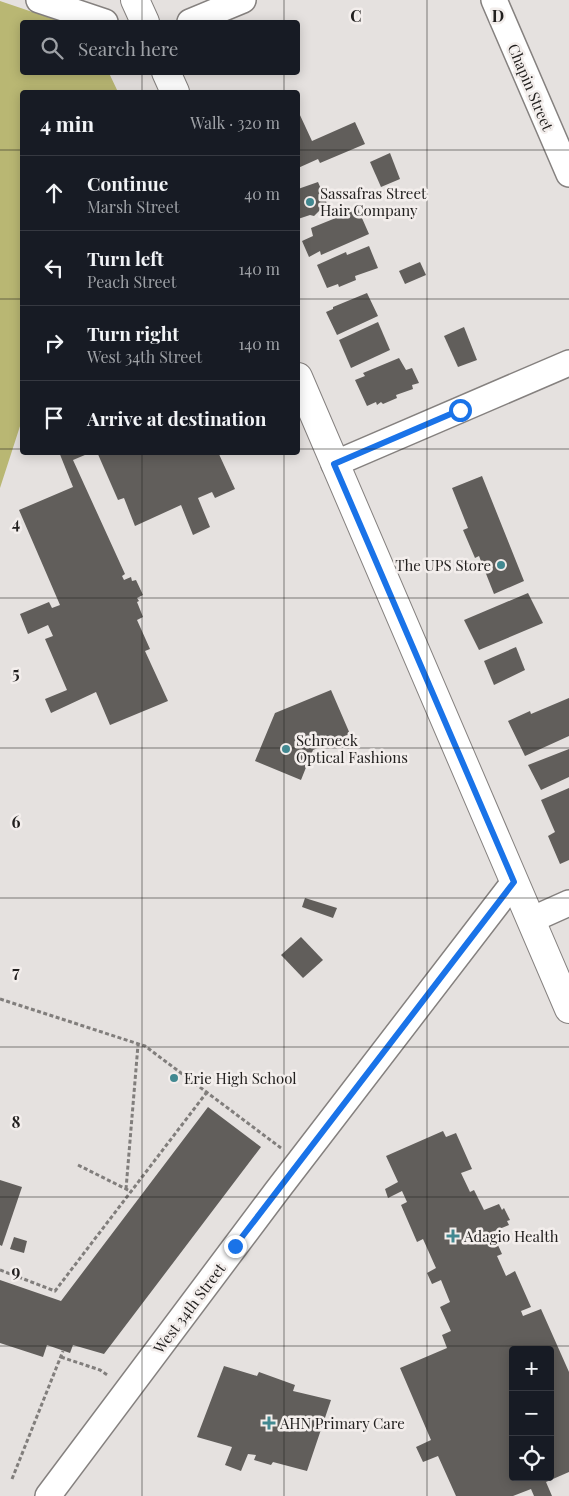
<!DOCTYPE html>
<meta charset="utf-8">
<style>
:root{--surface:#171b24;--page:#20242c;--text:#f1f3f6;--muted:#9ea1a6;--line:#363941}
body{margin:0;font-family:"Playfair Display",serif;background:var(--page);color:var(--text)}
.controls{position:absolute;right:15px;bottom:15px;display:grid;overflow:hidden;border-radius:5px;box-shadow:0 2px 12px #0003}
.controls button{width:45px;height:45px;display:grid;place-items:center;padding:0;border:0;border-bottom:1px solid var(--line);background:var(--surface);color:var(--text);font:25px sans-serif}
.stop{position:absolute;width:15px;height:15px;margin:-11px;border:4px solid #1a73e8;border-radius:50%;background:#fff}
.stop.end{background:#1a73e8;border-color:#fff;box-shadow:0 1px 5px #0008}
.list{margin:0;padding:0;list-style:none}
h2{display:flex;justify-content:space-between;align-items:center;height:65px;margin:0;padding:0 20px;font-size:21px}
h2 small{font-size:16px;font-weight:400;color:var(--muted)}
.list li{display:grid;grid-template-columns:32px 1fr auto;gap:15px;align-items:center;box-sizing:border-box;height:75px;padding:0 20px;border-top:1px solid var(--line)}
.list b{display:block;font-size:19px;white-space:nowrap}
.list p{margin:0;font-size:16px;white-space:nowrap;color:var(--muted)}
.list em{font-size:16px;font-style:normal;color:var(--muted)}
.icon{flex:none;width:28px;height:28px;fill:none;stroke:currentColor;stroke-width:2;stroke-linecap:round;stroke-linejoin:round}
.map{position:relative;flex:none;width:569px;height:1496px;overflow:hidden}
.search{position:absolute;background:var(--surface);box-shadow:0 2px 12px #0003;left:20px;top:20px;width:280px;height:55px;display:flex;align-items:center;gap:12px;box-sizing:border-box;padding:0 18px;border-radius:5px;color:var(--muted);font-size:19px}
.panel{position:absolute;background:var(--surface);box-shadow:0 2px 12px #0003;left:20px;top:90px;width:280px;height:365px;border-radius:5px}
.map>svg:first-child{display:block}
</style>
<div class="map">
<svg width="569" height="1496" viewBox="0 0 569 1496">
<rect width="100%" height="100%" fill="#e5e1df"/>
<polygon fill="#b9b773" points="0,1 62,22 22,22 22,72 109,73 118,92 22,92 22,420 0,488"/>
<g fill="#615e5b" fill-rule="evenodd">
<polygon points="298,113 299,113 312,141 355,122 365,144 320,163 318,159 298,168"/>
<polygon points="390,153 400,179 381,187 370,162"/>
<polygon points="318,182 328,206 320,210 314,216 310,215 298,219 298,189"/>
<polygon points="358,209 369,234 321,255 320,251 309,257 302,241 313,236 311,228"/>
<polygon points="369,246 378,268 355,276 356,280 339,287 338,284 327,288 317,265 346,252 347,255"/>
<polygon points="420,262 426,275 405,284 399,271"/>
<polygon points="367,293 378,316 337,335 326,312 333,309 333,307"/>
<polygon points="378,322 390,350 351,368 339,340"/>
<polygon points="464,327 477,360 458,367 444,336"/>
<polygon points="399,358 406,370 412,368 419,383 412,385 413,389 396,395 397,398 383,404 381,402 377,405 376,402 367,406 355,380 365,376 363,373"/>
<polygon points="59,452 92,452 73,460 125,574 122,576 124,580 131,577 132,581 136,580 143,595 137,598 139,601 137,602 143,617 137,620 150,649 145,651 168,701 110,725 96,692 51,713 45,699 67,690 45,639 53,636 48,625 28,634 20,614 49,602 52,608 60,605 19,510 73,487"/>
<polygon points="97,452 218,452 235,489 215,498 212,492 198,498 210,527 193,535 181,505 135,526 124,498 118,500"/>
<polygon points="482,476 524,581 494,594 479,556 475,558 463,530 468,528 452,488"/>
<polygon points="528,593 543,623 479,650 464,620"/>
<polygon points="516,647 525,670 494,685 484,661"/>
<polygon points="331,690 350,734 313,750 301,780 255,761 275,713"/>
<polygon points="569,698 569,736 525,756 508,721 530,711 531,714"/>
<polygon points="569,749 569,777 541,790 528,765"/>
<polygon points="569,788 569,860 560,864 548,836 555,832 541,800"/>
<polygon points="305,898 337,908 333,918 302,907"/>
<polygon points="301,937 323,960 303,978 281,955"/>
<polygon points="208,1107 261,1147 104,1354 73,1345 70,1353 47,1345 43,1357 0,1343 0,1280 61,1301"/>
<path d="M443 1131 446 1137 456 1133 472 1169 461 1173 470 1192 474 1190 484 1210 499 1204 502 1210 504 1208 510 1220 507 1221 509 1225 492 1232 502 1254 497 1256 506 1276 515 1271 531 1307 521 1311 523 1316 541 1309 569 1372V1472L546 1482 552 1496H534L531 1489 513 1496H456L438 1456 423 1462 416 1447 431 1440 400 1368 447 1348 442 1335 451 1331 440 1307 450 1302 441 1280 432 1284 427 1273 436 1268 423 1239 417 1242 401 1205 407 1202 402 1191 388 1198 385 1189 398 1182 386 1156ZM513 1350H550V1477H513Z"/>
<polygon points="0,1180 22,1187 2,1246 0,1245"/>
<polygon points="14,1237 27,1241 24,1253 10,1249"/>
<polygon points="224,1366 257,1376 259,1372 295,1385 293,1391 331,1400 307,1471 273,1462 271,1465 254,1460 256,1455 248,1454 241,1471 225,1465 232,1447 197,1437"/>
</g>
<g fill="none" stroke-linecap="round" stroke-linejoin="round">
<g stroke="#85817f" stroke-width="28">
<g id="street">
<polyline points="39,0 105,22"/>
<polyline points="494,0 569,174"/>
<polyline points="190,22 243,0"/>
<polyline points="334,464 569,363"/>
<polyline points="531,920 569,903"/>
<polyline points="48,1496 276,1192 514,882"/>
</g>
</g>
<g stroke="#85817f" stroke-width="30">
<g id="primary">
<polyline points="135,0 145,22"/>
<polyline points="166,72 175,92"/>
<polyline points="298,377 569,1009"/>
</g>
</g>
<g stroke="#817e7c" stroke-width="3" stroke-dasharray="4 2.5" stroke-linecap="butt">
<polyline points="0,999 145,1046 281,1148"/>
<polyline points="78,1165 132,1192"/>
<polyline points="126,1189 138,1045"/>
<polyline points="0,1270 55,1291 207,1092"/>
<polyline points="61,1357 100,1370 109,1376"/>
<polyline points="12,1479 63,1351"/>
</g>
<use href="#street" stroke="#fff" stroke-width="25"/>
<use href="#primary" stroke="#fff" stroke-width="28"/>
</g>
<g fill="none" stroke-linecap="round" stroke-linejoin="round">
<polyline stroke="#1a73e8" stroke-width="6" points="235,1246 514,882 334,464 460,410"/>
</g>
<path fill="none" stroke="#22201f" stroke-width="1" stroke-opacity="0.55" d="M142 0V22M284 0V22M427 0V1496M142 72V92M284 72V92M0 150H22M298 150H569M0 299H22M298 299H569M0 449H22M298 449H569M142 452V1496M284 452V1496M0 598H569M0 748H569M0 898H569M0 1047H569M0 1197H569M0 1346H569"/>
<g fill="#428991" stroke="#f3eeec" stroke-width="2">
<circle cx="310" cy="202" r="5"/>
<circle cx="501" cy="565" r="5"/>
<circle cx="286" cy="749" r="5"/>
<circle cx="174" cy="1078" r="5"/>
<path d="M450.5 1228.5h5v5h5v5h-5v5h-5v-5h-5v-5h5z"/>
<path d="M266.5 1415.5h5v5h5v5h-5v5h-5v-5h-5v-5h5z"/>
</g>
<g text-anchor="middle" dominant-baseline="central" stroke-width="5" stroke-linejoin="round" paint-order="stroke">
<g font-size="15" fill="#22201f" stroke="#f3eeec">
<text transform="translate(531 87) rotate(67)">Chapin Street</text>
<text transform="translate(189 1308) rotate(-53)">West 34th Street</text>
</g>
<g font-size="15" fill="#22201f" stroke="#f3eeec" text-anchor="start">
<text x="320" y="193">Sassafras Street<tspan x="320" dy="17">Hair Company</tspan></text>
<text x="491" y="565" text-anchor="end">The UPS Store</text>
<text x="296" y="740">Schroeck<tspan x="296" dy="17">Optical Fashions</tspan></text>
<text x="184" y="1078">Erie High School</text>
<text x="464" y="1236">Adagio Health</text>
<text x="280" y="1423">AHN Primary Care</text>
</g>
</g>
<g font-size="16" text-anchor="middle" font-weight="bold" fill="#22201f" stroke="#f3eeec" stroke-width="5" stroke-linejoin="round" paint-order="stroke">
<text x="356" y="22">C</text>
<text x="498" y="22">D</text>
<text x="16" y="529">4</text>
<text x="16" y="679">5</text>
<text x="16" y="828">6</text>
<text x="16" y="978">7</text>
<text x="16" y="1128">8</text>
<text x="16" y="1277">9</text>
</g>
</svg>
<div class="controls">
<button>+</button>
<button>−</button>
<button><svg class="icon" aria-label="locate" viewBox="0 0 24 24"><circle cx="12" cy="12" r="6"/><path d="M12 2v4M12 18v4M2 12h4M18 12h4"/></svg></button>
</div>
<div class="stop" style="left:460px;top:410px"></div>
<div class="stop end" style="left:235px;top:1246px"></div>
<div class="search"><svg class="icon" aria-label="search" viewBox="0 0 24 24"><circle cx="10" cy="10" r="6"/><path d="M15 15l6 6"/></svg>Search here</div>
<section class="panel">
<h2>4 min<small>Walk · 320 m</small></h2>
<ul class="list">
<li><svg class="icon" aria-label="ahead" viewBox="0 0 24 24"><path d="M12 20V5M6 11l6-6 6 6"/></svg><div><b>Continue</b><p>Marsh Street</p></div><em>40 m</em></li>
<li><svg class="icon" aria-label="left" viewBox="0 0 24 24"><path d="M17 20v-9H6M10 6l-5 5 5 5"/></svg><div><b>Turn left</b><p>Peach Street</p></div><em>140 m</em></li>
<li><svg class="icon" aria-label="right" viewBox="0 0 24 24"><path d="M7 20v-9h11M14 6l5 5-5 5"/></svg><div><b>Turn right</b><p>West 34th Street</p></div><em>140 m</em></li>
<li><svg class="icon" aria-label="arrive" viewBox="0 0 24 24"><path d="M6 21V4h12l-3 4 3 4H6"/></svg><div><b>Arrive at destination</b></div></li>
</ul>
</section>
</div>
